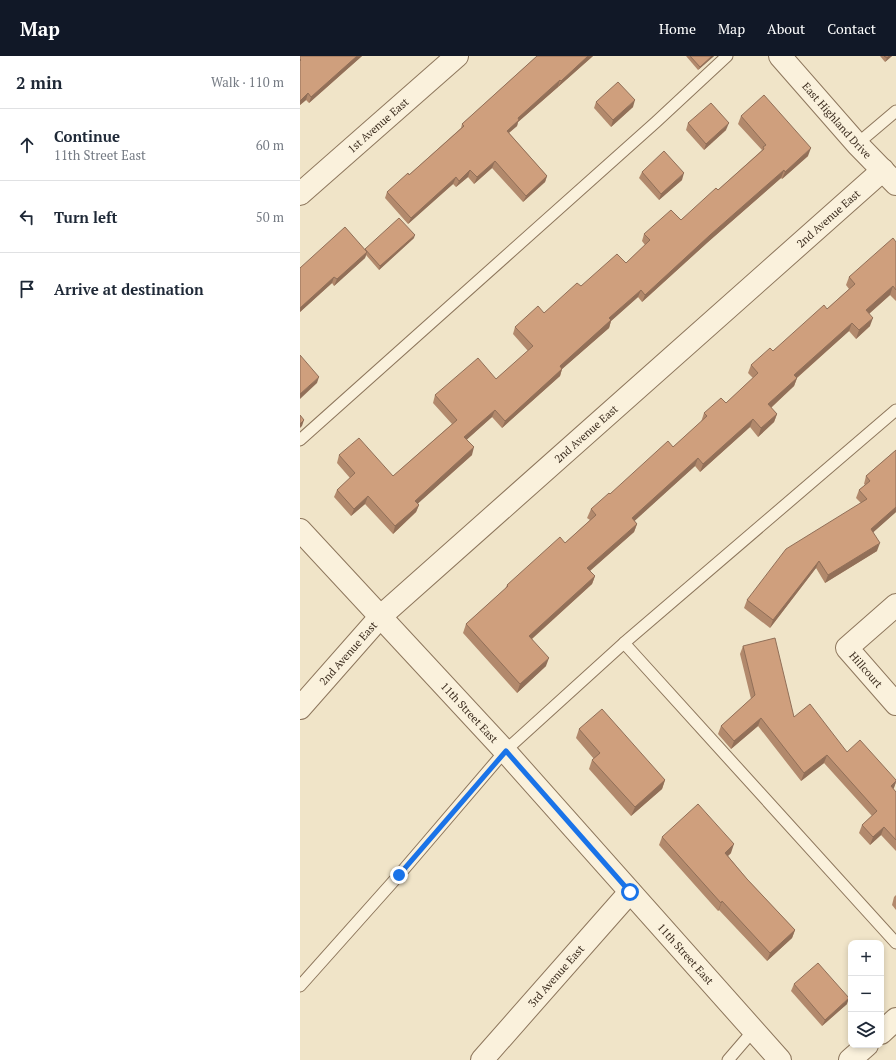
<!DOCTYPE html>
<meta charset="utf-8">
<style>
:root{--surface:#fff;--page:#f6f6f7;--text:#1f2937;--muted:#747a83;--line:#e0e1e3;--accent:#111827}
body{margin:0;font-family:"PT Serif",serif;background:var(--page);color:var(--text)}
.controls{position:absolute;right:12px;bottom:12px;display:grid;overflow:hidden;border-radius:8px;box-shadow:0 2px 6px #0003}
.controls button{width:36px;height:36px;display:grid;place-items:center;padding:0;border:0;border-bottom:1px solid var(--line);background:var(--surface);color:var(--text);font:20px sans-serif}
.stop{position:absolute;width:12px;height:12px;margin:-9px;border:3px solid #1a73e8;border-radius:50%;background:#fff}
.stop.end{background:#1a73e8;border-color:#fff;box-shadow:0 1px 4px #0008}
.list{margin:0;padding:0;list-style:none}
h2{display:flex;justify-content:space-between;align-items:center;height:52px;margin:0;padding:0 16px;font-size:17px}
h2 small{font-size:13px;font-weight:400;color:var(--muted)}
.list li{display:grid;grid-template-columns:26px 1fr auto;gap:12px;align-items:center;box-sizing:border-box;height:72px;padding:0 16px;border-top:1px solid var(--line)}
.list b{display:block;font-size:15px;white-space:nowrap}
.list p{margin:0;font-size:13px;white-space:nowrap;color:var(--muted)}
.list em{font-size:13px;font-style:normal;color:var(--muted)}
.icon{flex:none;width:22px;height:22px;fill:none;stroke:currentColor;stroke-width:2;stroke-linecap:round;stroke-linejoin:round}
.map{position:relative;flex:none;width:596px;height:1004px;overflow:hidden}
header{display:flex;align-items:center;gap:24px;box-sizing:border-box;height:56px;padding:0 20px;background:var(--accent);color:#fff}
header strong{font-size:19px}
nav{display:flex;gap:22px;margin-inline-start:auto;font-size:14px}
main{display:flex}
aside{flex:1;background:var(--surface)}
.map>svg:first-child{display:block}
</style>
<header>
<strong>Map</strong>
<nav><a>Home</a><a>Map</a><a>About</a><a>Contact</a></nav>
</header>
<main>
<aside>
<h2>2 min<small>Walk · 110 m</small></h2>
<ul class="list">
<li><svg class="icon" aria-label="ahead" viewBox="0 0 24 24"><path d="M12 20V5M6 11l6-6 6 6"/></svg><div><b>Continue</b><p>11th Street East</p></div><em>60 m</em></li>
<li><svg class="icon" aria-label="left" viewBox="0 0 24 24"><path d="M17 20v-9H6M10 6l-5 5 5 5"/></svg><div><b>Turn left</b></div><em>50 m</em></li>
<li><svg class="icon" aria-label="arrive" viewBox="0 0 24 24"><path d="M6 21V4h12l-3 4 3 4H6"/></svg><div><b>Arrive at destination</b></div></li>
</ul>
</aside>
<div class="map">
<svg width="596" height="1004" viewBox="0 0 596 1004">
<rect width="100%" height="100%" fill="#f0e4c8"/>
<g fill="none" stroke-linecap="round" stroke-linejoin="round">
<g stroke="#8d765c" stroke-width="13">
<g id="service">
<polyline points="557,88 596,55"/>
<polyline points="0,384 356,66 427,0"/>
<polyline points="324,587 596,887"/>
<polyline points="0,930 99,819 205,695 324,587 596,354"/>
<polyline points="428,1004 453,975"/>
</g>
</g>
<g stroke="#8d765c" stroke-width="24">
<g id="minor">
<path id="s1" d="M480 0 557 88 596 128"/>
<path id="s2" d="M0 138 157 0"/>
<path id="s3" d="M596 549 547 592 596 648"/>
<path id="s4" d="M0 652 81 560 583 114"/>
<polyline points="581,977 596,963"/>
<path id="s5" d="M182 1004 330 836"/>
<polyline points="550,1004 567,989"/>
</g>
</g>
<g stroke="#8d765c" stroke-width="24">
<g id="tertiary">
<path id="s6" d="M0 474 205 695 480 1004"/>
</g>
</g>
<use href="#service" stroke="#faf1dc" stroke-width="11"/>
<use href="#minor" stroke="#faf1dc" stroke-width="22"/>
<use href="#tertiary" stroke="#faf1dc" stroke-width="22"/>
</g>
<g fill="#b2896c">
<polygon points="0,0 62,0 9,47 6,44 0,49"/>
<polygon points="237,0 293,0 258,31 218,66 217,70 209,77 247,120 245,126 223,146 192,112 174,128 168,121 156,131 153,128 108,168 85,142 87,136 109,119 161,72 162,68"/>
<polygon points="386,0 414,0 398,14"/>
<polygon points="580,0 592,0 585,6"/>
<polygon points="296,46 333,51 311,71 294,52"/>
<polygon points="441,60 508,100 482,123 481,122 408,186 342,246 338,241 311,265 309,272 262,313 260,320 202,372 192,361 167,383 172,399 118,447 119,449 116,456 93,478 65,448 51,460 34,441 37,434 50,422 37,407 39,399 93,420 152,368 133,347 135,339 196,323 228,295 213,278 215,271 244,257 281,230 326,207 345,189 342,185 344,178 381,164 418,134 461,95 462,94 438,68"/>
<polygon points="388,67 426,74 404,94 386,74"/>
<polygon points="342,116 382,124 359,144 339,122"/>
<polygon points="114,182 79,214 66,199 65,202 34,230 32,227 0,256 0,212 65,193"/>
<polygon points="596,186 596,245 590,239 569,258 570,270 556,283 549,275 497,322 494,330 471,352 477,358 474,366 458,381 450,371 400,416 395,410 334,465 337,468 334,476 290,515 295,520 292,528 232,583 246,610 217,637 163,577 166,568 205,533 207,529 265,487 290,464 287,462 291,453 310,438 373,391 401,366 404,357 426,347 453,322 448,317 451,309 473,295 527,253 549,233 546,229 549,221"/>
<polygon points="596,394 596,456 573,476 577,495 525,527 516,512 470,572 444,552 447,544 561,447 556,442 559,434 565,429 564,428 566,420"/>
<polygon points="443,590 494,661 547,696 596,724 596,727 593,733 596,736 596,795 581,779 570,789 559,777 562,769 572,760 524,707 501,725 458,670 431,693 418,678 421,670 451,643 440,598"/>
<polygon points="279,673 365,724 362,733 331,760 289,713 292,704 294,703 276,682"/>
<polygon points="362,781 431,797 428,800 447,823 495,874 492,882 467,905 419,854 418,855 359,789"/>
<polygon points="596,839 596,854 592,849 594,841"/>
<polygon points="494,928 547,948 522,970 491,935"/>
</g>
<g fill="#916f58">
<polygon points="57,0 62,0 9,47 11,41"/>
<polygon points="288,0 293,0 258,31 261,25"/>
<polygon points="412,0 414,0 398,14 400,11"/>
<polygon points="589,0 592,0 585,6 587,2"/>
<polygon points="260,24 258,31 218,66 217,70 204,81 207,75 218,62"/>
<polygon points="8,37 6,44 0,49 0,45"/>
<polygon points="335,44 333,51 311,71 313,64"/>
<polygon points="429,67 426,74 404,94 406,88"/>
<polygon points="511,92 508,100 482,123 485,116"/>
<polygon points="195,105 192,112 174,128 177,121"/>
<polygon points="170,114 168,121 156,131 159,125"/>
<polygon points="484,114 481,122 408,186 342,246 345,239 410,179"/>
<polygon points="384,117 382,124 359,144 361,138"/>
<polygon points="247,120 245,126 223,146 226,140"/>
<polygon points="156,121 153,128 108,168 111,162"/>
<polygon points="115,179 114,182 79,214 80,210"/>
<polygon points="67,196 65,202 34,230 37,223"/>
<polygon points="34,221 32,227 0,256 0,252"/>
<polygon points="593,230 590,239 563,263 566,254"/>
<polygon points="341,234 338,241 311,265 309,272 262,313 260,320 202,372 205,365 309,262"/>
<polygon points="573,262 570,270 556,283 559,274"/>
<polygon points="552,267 549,275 491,327 494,319"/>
<polygon points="19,321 17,327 0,343 0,338"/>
<polygon points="497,322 494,330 465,357 468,348"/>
<polygon points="195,354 192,361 162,388 164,381"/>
<polygon points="477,358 474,366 458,381 461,372"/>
<polygon points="453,363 450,371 400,416 403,408"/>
<polygon points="4,364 2,370 0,372 0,368"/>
<polygon points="174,391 172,399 113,452 115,445"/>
<polygon points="398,402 395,410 329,470 332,462"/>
<polygon points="68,440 65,448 51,460 54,453"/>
<polygon points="119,449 116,456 93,478 95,470"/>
<polygon points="596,451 596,456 568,481 571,473"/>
<polygon points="337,468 334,476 284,520 287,512"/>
<polygon points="580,487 577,495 525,527 528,519"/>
<polygon points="519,505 516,512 470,572 473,564"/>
<polygon points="295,520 292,528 226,588 229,580"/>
<polygon points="249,602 246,610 217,637 220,628"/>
<polygon points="461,662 458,670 431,693 434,685"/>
<polygon points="527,699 524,707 501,725 504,717"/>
<polygon points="365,724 362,733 331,760 335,751"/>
<polygon points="596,725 594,732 588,738 591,730"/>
<polygon points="584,771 581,779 570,789 573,781"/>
<polygon points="434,788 431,797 422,805 425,797"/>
<polygon points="422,845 419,854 418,855 421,847"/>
<polygon points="495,874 492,882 467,905 470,897"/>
<polygon points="549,942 547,948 522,970 525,964"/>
</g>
<g fill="#cf9f7d" stroke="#916f58">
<polygon points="0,0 57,0 11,41 8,37 0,45 0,5 1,4 0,3"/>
<polygon points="237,0 288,0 261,25 260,24 218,62 219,64 207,75 247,120 226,140 195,105 177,121 170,114 159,125 156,121 111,162 87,136 108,117 109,119 164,70 162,68"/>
<polygon points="390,0 412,0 400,11"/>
<polygon points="584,0 589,0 587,2"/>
<polygon points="318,26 335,44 313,64 296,46"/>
<polygon points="464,39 511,92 485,116 484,114 410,179 345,239 341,234 309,262 311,264 260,310 262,313 205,365 195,354 164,381 174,391 115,445 119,449 95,470 68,440 54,453 37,434 55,417 39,399 59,382 93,420 157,364 135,339 178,302 196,323 233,290 215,271 238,250 244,257 277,227 281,230 317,198 326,207 350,184 344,178 371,154 381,164 416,132 418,134 464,93 463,91 466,89 441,60"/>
<polygon points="411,47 429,67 406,88 388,67"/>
<polygon points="364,95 384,117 361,138 342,116"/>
<polygon points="99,162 115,179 80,210 65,193"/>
<polygon points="45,171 67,196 37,223 34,221 0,252 0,212"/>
<polygon points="593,182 596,186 596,234 593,230 566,254 573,262 559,274 552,267 494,319 497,322 468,348 477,358 461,372 453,363 403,408 398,402 332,462 337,468 287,512 295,520 229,580 249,602 220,628 166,568 208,530 207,529 260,481 265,487 296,459 291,453 309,437 310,438 368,385 373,391 407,360 404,357 421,342 426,347 458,317 451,309 470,292 473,295 524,249 527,253 555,228 549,221"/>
<polygon points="0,299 19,321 0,338"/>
<polygon points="0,359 4,364 0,368"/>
<polygon points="596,394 596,451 571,473 580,487 528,519 519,505 473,564 447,544 486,493 567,443 559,434 570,425 566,420"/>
<polygon points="475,582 494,661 510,648 547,696 560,684 596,724 596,725 591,730 596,736 596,784 584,771 573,781 562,769 577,755 527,699 504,717 461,662 434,685 421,670 455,639 443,590"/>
<polygon points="302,653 365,724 335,751 292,704 300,697 279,673"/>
<polygon points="398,748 434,788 425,797 447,823 495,874 470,897 422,845 421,847 362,781"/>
<polygon points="518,907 549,942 525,964 494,928"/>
</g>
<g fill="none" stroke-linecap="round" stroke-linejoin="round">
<polyline stroke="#1a73e8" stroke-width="5" points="99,819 206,695 330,836"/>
</g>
<g text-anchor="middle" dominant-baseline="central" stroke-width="3.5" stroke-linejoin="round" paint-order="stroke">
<g font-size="11" fill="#3d2e20" stroke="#f7eed8">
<text stroke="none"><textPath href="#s1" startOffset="86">East Highland Drive</textPath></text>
<text stroke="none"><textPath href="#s2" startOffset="104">1st Avenue East</textPath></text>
<text stroke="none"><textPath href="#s4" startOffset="721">2nd Avenue East</textPath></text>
<text stroke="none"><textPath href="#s4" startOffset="397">2nd Avenue East</textPath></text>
<text stroke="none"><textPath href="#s4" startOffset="73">2nd Avenue East</textPath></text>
<text stroke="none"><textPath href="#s3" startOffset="94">Hillcourt</textPath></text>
<text stroke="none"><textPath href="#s6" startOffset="249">11th Street East</textPath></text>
<text stroke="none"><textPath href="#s6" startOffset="573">11th Street East</textPath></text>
<text stroke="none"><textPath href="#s5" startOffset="112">3rd Avenue East</textPath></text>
</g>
</g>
</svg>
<div class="controls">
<button>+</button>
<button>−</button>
<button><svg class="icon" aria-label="layers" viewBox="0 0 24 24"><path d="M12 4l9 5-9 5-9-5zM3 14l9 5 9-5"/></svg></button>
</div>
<div class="stop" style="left:330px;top:836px"></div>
<div class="stop end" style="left:99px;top:819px"></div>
</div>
</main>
